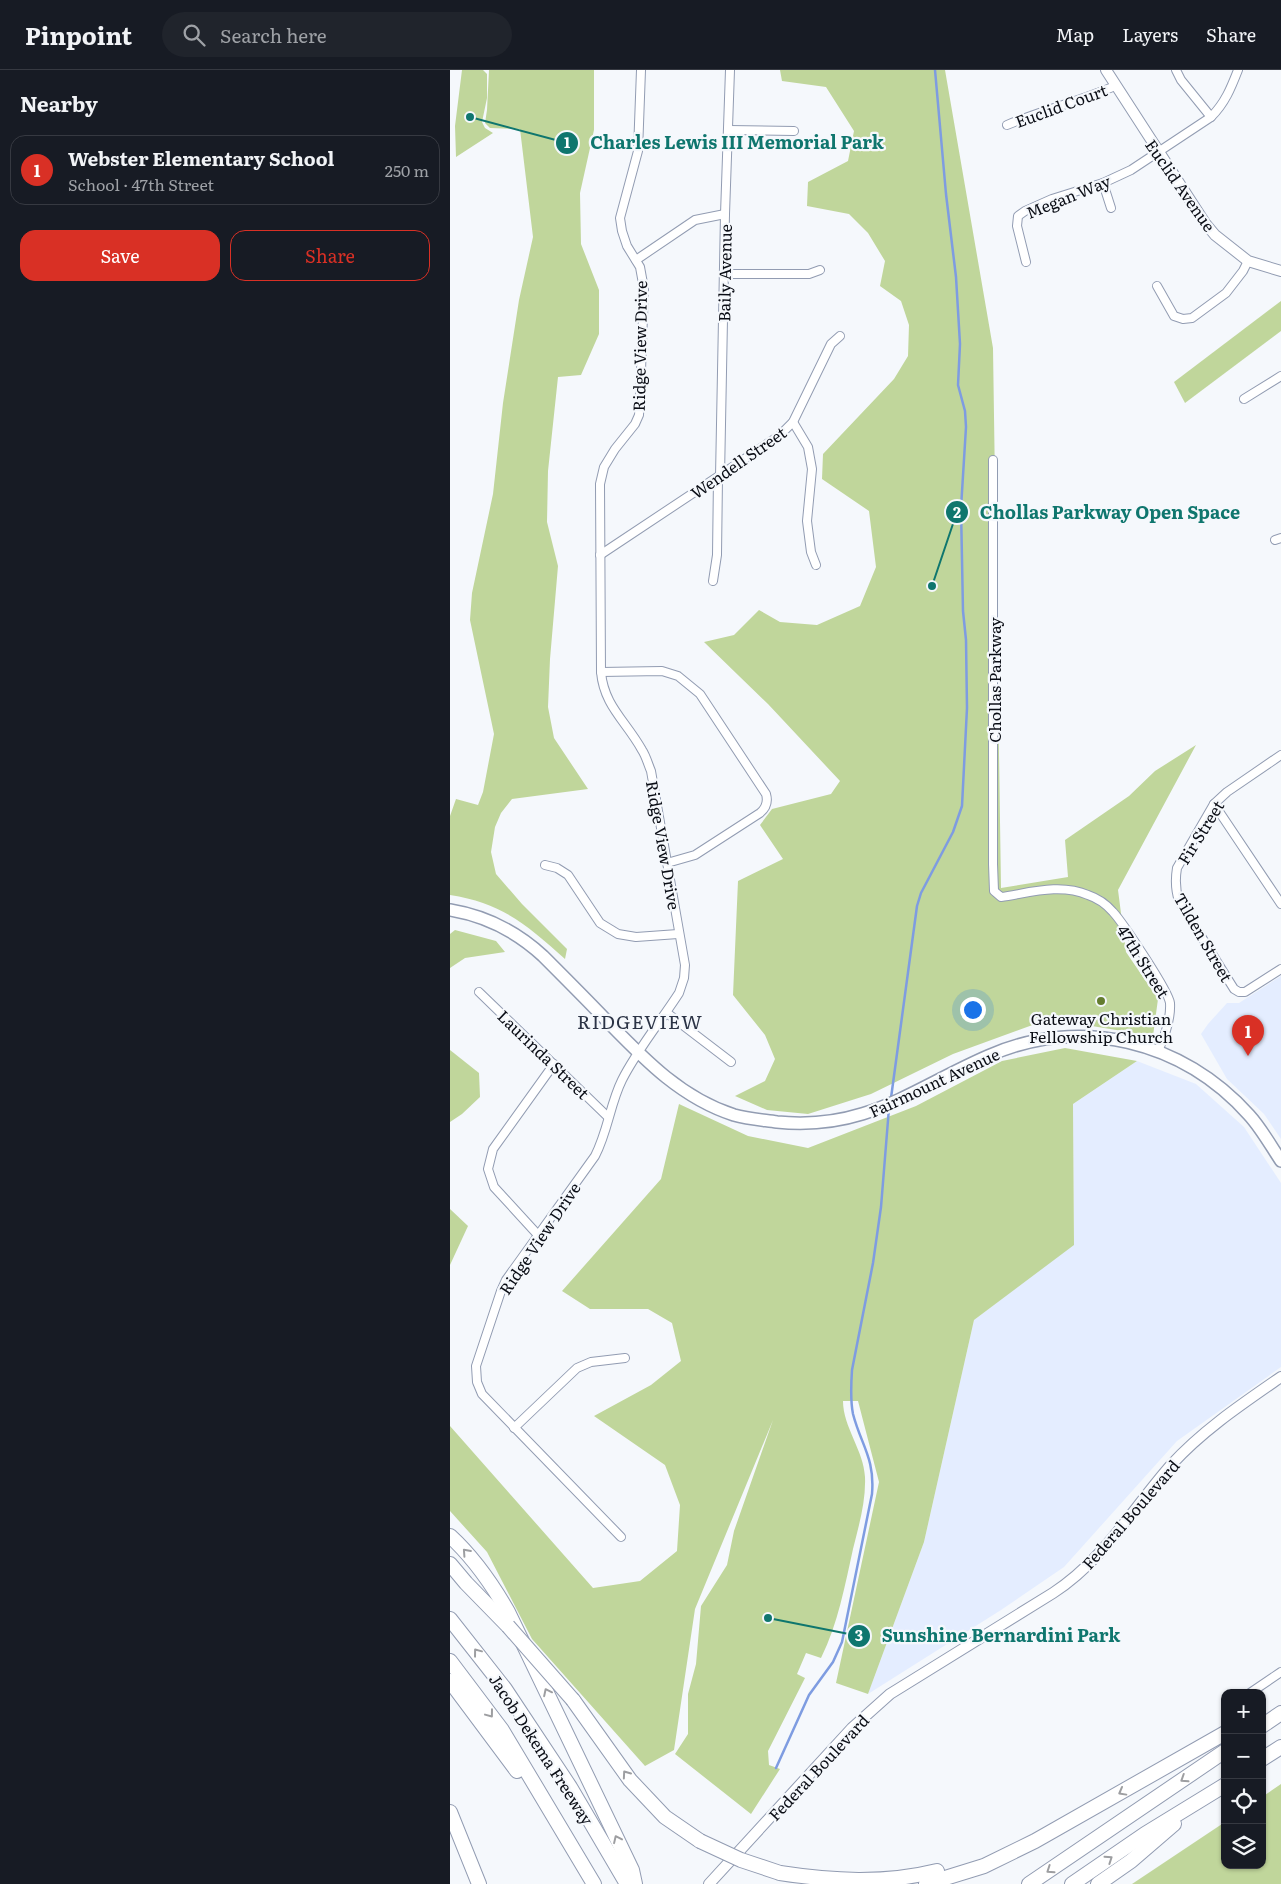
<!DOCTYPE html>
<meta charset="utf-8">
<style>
:root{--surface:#171b24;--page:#20242c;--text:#f1f3f6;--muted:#9ea1a6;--line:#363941;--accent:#d93025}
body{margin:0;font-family:Literata,serif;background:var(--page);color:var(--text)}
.controls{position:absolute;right:15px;bottom:15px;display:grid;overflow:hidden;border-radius:10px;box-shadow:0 1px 4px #0004}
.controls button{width:45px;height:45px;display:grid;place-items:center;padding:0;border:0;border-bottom:1px solid var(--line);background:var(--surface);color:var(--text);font:25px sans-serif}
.you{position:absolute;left:522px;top:939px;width:18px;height:18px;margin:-12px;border:4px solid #fff;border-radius:50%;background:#1a73e8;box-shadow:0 0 0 8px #1a73e833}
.badge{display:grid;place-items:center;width:32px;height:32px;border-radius:50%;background:var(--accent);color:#fff;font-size:16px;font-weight:700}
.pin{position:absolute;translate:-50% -41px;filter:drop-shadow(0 1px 2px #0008)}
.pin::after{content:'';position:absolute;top:26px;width:18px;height:15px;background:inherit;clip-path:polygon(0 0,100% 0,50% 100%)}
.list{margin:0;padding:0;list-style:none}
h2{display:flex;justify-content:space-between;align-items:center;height:65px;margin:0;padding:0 20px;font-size:21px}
h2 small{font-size:16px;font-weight:400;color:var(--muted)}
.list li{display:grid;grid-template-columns:32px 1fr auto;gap:15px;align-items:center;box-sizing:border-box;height:70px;margin:0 10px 10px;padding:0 10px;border:1px solid var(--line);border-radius:15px}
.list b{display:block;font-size:19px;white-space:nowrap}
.list p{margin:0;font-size:16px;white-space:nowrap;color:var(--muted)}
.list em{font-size:16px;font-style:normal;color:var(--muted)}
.actions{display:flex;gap:10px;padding:15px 20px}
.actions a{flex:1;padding:11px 0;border:1px solid var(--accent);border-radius:15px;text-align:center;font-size:18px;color:var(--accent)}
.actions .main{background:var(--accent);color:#fff}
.icon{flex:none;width:28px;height:28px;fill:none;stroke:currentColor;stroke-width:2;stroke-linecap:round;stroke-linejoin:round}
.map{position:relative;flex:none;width:831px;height:1814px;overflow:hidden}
header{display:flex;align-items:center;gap:30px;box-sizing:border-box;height:70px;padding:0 25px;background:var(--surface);border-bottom:1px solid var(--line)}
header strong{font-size:24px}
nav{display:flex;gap:28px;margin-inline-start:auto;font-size:18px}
.search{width:350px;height:45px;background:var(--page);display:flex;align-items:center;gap:12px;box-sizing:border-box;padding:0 18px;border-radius:28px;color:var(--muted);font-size:19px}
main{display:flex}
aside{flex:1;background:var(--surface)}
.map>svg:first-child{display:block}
</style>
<header>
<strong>Pinpoint</strong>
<div class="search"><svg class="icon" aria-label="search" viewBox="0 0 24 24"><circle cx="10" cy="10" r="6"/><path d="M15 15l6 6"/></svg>Search here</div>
<nav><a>Map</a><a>Layers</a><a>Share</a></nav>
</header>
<main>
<aside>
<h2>Nearby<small></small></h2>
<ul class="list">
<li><span class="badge">1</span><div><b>Webster Elementary School</b><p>School · 47th Street</p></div><em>250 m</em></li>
</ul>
<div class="actions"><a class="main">Save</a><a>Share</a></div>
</aside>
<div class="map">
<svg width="831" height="1814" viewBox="0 0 831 1814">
<rect width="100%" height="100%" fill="#f5f8fc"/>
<g fill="#e4edff">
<polygon points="831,906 831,1069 814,1044 777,1009 751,964 758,954 777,933 789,933"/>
<polygon points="687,991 746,1014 794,1057 831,1113 831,1297 727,1371 614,1497 551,1540 418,1624 474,1472 524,1250 624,1174 623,1034"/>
</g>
<g fill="#c0d69b">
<polygon points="12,0 33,0 37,4 37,28 32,52 35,58 43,63 6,87 5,56"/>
<path d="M39 0H144V60L130 123 131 174 149 220V264L131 305 108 307 98 401 97 452 108 496 100 589 98 637 104 668 138 719 62 729 51 743 45 757 41 782 46 804 72 834 117 879 115 889C77 855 52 833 0 825V746L6 729 28 735 33 722 44 664 20 550 22 523 43 424 53 333 69 230 83 167 70 59 40 58 35 53 37 40Z"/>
<polygon points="330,0 495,0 543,278 551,818 618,807 615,770 679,726 705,701 746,675 668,820 676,882 708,929 703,966 599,949 503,984 421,1024 358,1044 317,1040 285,1026 315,1011 325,989 315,965 283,925 288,811 333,789 310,755 322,739 381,724 390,711 318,634 254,572 284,565 309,540 330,552 367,555 410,536 426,497 419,441 372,409 373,384 444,309 458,286 459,255 451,231 430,216 435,191 418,163 399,144 357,136 358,112 398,91 404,61 376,17 332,11"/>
<polygon points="831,231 831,261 735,333 724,312"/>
<polygon points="5,860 46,871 55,882 15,888 0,898 0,864"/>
<path d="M615 978 687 991 623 1034 624 1175 524 1250 474 1472 418 1624 386 1613 429 1412 408 1331H393C393 1357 414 1381 415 1407 416 1431 409 1455 403 1479 395 1515 388 1554 371 1588L356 1583 347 1604 355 1608 318 1681 319 1695 330 1699 301 1744 225 1684 238 1664V1624L246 1594 251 1536 277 1495 284 1461 323 1350 245 1539 224 1680 195 1696 82 1569 37 1482 0 1441V1356L143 1518 190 1511 227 1481 230 1435 215 1395 144 1346 201 1315 231 1291 222 1253 198 1239H140L112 1221 211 1109 229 1034 298 1066 358 1078 466 1036 552 991Z"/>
<polygon points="0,980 29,1003 30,1027 12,1044 0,1052"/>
<polygon points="0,1139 18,1156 0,1195"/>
<polygon points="831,1714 831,1814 682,1814 775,1752 775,1795 812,1795 812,1727"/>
</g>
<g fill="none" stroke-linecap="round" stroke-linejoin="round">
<g stroke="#7e9ce1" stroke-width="2.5">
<polyline points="441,1028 467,836 471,823 503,762 512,736 517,638 516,570 513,541 511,438 516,357 515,341 508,315 510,274 506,207 496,124 485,0"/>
<path d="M326 1698 359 1625 383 1592 392 1572 422 1424C425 1388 411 1375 403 1344 400 1329 401 1315 402 1300L423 1193 431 1137 439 1038"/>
</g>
<g stroke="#929cb2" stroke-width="10">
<g id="minor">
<polyline points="726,0 731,10 761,47"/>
<path d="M557 55C593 40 630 31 665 16"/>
<polyline points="279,60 344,61"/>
<polyline points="653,113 661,138"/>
<polyline points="186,190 245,150 275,144"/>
<path d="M576 192 567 156 568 146 575 141 602 129 653 113 681 100 761 47C775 33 781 18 788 0"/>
<polyline points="275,204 359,204 370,200"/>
<polyline points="707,216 724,246 733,249 742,248 776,223 793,201 798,191"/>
<polyline points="794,329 831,306"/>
<polyline points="343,352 358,377 362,399 357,451 361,482 366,495"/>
<path d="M543 390V794L544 821 551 827C579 823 610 813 638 825 647 828 657 835 663 842 673 853 719 922 720 933 721 950 715 966 708 981"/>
<polyline points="270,407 275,144 280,0"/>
<polyline points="825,470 831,468"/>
<polyline points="150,485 329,366 343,352 381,274 390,266"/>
<polyline points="263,511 267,485 268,408"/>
<path d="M151 602 212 601 228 606 250 624 316 724C318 731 316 738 310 743L245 785 217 793"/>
<path d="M831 685 777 722 764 734 727 798C725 810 725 819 729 831L784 919 789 922H795L831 899"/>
<polyline points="764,734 831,834"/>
<polyline points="95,795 107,798 118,805 150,853 168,864 186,867 228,864"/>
<polyline points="29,922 158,1047"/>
<polyline points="217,943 281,992"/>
<polyline points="88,1165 44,1117 38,1099 43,1079 104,994"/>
<polyline points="64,1358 127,1298 141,1292 175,1288"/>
<path d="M171 1467 32 1324 27 1312 26 1296 51 1221 56 1210 145 1086C158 1061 160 1034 172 1010 187 980 211 951 229 923L234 908 235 895 201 701C198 694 196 686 192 680 176 651 154 636 151 602L150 414 154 397 165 379 185 354 189 345 190 328 194 219 190 197 177 176 172 161 170 148 188 81 191 0"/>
<polyline points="800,1623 831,1602"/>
</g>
</g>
<g stroke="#929cb2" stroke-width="12">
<g id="secondary">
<polyline points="656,0 755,153 765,165 798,191 831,201"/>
<path d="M259 1814 402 1658 440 1624 603 1523C653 1491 683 1438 721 1395 753 1360 792 1334 831 1307"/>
</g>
</g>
<g stroke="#929cb2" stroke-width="14">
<path id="primary" d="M0 840C36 846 66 861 93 886 114 907 136 929 157 951 194 989 231 1028 284 1045 298 1049 313 1050 327 1052 416 1061 462 1019 538 986 630 945 733 971 799 1045 811 1058 821 1076 831 1091"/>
</g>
<g stroke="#929cb2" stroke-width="16">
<g id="motorway">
<path d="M0 1466C24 1488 42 1514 58 1542L182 1800 185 1814"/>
<polyline points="0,1494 16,1513 58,1556"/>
<polyline points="0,1549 55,1619 120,1717 177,1814"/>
<polyline points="0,1591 52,1660 144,1814"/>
<polyline points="0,1611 67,1701"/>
<polyline points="123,1630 180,1710 215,1747 250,1771"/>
<polyline points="812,1656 831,1643"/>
<polyline points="812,1689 831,1677"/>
<polyline points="0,1742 29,1814"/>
<path d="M330 1803C382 1811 435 1814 487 1801"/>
<polyline points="476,1814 534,1796 585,1771 775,1663"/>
<polyline points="579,1814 775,1681"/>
<polyline points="622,1814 695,1764 775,1715"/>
<polyline points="648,1814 681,1791 724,1754"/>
</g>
</g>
<use href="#minor" stroke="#fff" stroke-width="8"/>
<use href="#secondary" stroke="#fff" stroke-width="10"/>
<use href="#primary" stroke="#fff" stroke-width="11"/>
<use href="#motorway" stroke="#fff" stroke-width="14"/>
<g stroke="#929cb2" stroke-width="16" stroke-linecap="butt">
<g id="motorway-bridge">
<polyline points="58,1556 123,1630"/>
<polyline points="250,1771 291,1790 330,1803"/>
</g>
</g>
<use href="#motorway-bridge" stroke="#fff" stroke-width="14"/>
</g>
<defs><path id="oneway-chevron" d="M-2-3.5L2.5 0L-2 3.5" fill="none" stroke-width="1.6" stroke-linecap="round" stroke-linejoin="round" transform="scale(1.25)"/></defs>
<g stroke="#9d9ea1">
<use href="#oneway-chevron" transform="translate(16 1482) rotate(-132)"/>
<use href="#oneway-chevron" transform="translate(27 1582) rotate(-127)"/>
<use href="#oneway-chevron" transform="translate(97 1622) rotate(-116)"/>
<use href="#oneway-chevron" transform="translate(40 1644) rotate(53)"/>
<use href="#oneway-chevron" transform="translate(176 1704) rotate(-125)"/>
<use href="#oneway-chevron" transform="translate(734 1709) rotate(147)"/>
<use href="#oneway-chevron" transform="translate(672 1722) rotate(151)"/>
<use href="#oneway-chevron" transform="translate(167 1769) rotate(-115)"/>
<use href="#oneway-chevron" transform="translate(659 1789) rotate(-34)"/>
<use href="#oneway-chevron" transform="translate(600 1800) rotate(146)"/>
</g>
<circle fill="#647d2f" stroke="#f5f8fc" stroke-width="2" cx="651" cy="931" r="5"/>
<g text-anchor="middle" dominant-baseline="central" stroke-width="4.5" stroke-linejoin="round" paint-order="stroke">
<g font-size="16" fill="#0a0d15" stroke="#f5f8fc">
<text transform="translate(611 35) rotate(-20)">Euclid Court</text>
<text transform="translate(731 115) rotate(55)">Euclid Avenue</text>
<text transform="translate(618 126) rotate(-22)">Megan Way</text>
<text transform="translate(274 203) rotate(-89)">Baily Avenue</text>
<text transform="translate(189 276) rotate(-89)">Ridge View Drive</text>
<text transform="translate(288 392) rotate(-35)">Wendell Street</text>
<text transform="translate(544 610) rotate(-90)">Chollas Parkway</text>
<text transform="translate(750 762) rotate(-58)">Fir Street</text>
<text transform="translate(214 775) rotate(80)">Ridge View Drive</text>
<text transform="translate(754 867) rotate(60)">Tilden Street</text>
<text transform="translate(694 891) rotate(58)">47th Street</text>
<text transform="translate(94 984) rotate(44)">Laurinda Street</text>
<text transform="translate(484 1012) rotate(-25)">Fairmount Avenue</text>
<text transform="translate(89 1168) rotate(-56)">Ridge View Drive</text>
<text transform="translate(680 1444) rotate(-49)">Federal Boulevard</text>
<text transform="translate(92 1679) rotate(57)">Jacob Dekema Freeway</text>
<text transform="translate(368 1697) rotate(-47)">Federal Boulevard</text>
</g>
<g font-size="16" fill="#0a0d15" stroke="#f5f8fc">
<text x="651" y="948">Gateway Christian<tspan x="651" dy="18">Fellowship Church</tspan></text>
</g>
<g font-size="19" letter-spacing="1" fill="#2c3446" stroke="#f5f8fc">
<text x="190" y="951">RIDGEVIEW</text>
</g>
</g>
<path fill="none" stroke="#0f766e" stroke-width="2" d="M20 47L117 73M482 516L507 442M318 1548L409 1566"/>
<g fill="#0f766e" stroke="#f5f8fc" stroke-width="2">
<circle cx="20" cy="47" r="5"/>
<circle cx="482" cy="516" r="5"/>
<circle cx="318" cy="1548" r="5"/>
<circle cx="117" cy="73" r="12"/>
<circle cx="507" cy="442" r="12"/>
<circle cx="409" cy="1566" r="12"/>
</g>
<g font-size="15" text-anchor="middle" font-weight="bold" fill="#fff">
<text x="117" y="78">1</text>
<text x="507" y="448">2</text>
<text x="409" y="1571">3</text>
</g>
<g font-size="18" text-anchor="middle" font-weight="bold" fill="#0f766e" stroke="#f5f8fc" stroke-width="4.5" stroke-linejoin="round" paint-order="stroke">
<text x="287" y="79">Charles Lewis III Memorial Park</text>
<text x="660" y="449">Chollas Parkway Open Space</text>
<text x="551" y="1572">Sunshine Bernardini Park</text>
</g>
</svg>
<div class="controls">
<button>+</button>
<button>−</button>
<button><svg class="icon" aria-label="locate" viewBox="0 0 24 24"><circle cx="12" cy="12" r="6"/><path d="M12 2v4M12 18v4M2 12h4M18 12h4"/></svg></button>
<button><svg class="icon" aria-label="layers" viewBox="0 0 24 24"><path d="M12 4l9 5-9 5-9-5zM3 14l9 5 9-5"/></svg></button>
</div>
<div class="you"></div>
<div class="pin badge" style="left:798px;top:986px">1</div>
</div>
</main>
